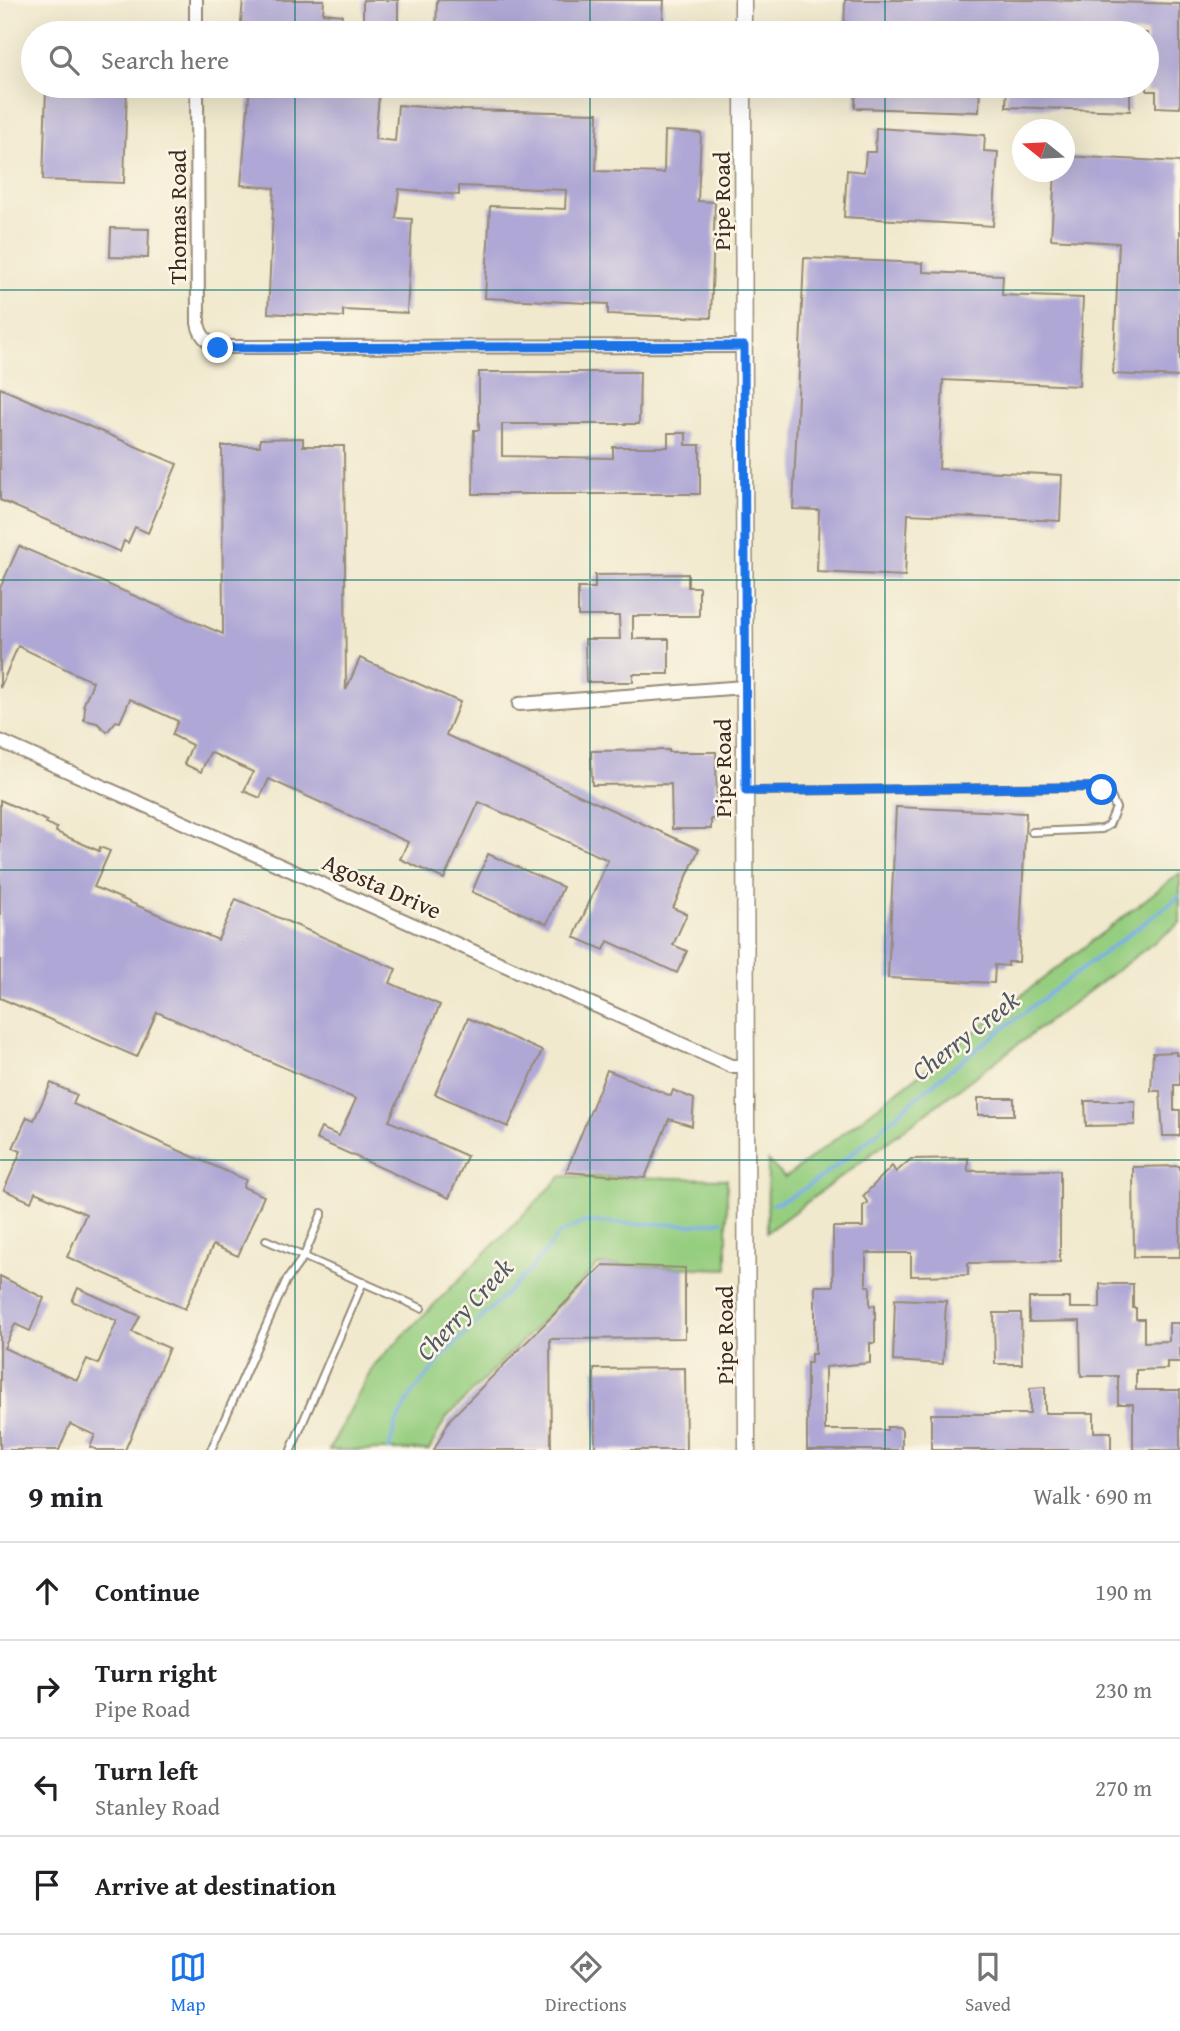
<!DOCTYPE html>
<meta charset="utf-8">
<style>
:root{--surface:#fff;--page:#f6f6f6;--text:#202124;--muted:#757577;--line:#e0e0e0;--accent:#1a73e8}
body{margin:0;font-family:"Gentium Book Plus",serif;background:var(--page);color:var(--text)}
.compass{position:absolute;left:1012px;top:119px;width:63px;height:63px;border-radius:50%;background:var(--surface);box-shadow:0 7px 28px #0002;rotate:288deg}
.stop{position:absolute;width:21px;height:21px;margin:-16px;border:5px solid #1a73e8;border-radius:50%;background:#fff}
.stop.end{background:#1a73e8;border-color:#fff;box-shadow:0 2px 7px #0008}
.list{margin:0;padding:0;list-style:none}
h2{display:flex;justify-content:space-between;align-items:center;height:91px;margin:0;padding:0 28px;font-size:30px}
h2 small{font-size:23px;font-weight:400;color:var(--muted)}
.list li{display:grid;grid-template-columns:46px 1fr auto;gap:21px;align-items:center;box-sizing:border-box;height:98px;padding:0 28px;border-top:2px solid var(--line)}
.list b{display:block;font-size:26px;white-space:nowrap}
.list p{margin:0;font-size:23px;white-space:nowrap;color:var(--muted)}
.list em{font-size:23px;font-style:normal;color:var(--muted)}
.icon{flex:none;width:38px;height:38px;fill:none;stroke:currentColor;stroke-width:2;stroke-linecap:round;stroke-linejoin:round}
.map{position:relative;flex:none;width:1180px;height:1450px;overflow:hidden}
.search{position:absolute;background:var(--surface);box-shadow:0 7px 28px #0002;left:21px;right:21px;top:21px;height:77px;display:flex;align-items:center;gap:18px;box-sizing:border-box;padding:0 24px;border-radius:38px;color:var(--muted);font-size:26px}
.sheet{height:483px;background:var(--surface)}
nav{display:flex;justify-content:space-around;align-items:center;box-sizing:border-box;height:98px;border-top:2px solid var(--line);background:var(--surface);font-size:19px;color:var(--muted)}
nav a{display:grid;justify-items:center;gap:4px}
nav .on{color:var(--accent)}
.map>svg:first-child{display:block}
</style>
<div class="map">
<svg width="1180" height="1450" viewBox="0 0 1180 1450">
<rect width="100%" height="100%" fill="#fcf5e5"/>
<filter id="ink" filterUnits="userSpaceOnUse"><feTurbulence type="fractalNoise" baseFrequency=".0143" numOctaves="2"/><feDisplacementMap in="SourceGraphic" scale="14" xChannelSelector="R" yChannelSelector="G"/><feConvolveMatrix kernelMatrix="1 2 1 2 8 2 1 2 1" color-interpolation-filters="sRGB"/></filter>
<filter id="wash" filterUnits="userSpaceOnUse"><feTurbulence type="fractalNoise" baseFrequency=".00686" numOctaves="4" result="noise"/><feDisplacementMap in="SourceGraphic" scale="28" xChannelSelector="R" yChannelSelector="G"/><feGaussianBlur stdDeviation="1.57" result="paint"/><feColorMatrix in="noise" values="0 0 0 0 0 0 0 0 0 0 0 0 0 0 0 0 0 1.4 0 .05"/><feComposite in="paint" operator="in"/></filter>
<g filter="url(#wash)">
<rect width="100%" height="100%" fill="#f0e9cd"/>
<g fill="#96ce80" stroke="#687c4f" stroke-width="2">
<polygon points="1180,873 1180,923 767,1232 768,1161 785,1178"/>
<polygon points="562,1176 727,1179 727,1269 598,1265 446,1418 429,1450 329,1450 374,1365"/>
</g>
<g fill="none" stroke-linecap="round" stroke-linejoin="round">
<g stroke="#7aafe8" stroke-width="3.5">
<path d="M773 1204C819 1190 894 1115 934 1083 1013 1018 1098 958 1180 896"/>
<polyline points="389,1450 396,1423 412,1394 446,1353 533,1267 560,1233 585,1222 694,1225 722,1221"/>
</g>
</g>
<g id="blocks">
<g fill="#afa7d5">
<polygon points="243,0 324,0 323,13 342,15 340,33 240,33"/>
<rect x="363" y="0" width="35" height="33"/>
<polygon points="437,0 664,0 662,33 436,33"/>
<polygon points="845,0 1047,0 1180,4 1180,108 1156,107 1156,91 1147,91 1147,33 844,33"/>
<polygon points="79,86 127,86 124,183 43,180 46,89 79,90"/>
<polygon points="250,86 380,86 375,139 395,141 398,105 464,110 598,113 596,171 664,173 665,131 701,133 698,201 715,202 711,318 608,314 608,304 485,298 490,206 565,209 566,190 459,186 459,195 399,189 396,218 412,219 407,313 343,310 343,317 268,313 274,188 241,185"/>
<polygon points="856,86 980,86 979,112 855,108"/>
<polygon points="1007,86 1130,86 1130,111 1006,107"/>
<polygon points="876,128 985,135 984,151 998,152 993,226 844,217 847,170 864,172 866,152 875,152"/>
<polygon points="1065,156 1180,162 1180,377 1113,374 1119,243 1051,239 1055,172 1065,172"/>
<polygon points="111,228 149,229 148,258 110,257"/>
<polygon points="804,258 923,263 923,272 1003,275 1002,295 1083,298 1079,386 943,380 939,469 1062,475 1060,521 908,514 905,576 817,572 819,510 793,509"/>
<polygon points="479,372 640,372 639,424 502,424 502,456 613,458 613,447 668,447 668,433 686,433 686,445 700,445 700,494 473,494 474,430 479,430"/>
<polygon points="0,388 177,464 148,533 135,527 128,543 124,541 120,552 0,500"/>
<polygon points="303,438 303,446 344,446 346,690 360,658 460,702 446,735 699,849 673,908 687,914 673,945 687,951 677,973 608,941 604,950 574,937 608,860 479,802 444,879 400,859 408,842 269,779 260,798 244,791 253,772 210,752 201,772 184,764 192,745 172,735 178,721 130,699 120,722 116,721 107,732 97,723 84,720 85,707 83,706 93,682 18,646 0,688 0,588 19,546 223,634 222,446 260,446 260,439"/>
<polygon points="688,574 688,587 699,587 699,616 633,616 633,639 669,639 669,674 633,674 633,682 586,682 585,639 620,639 619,616 578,616 578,588 595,588 595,575"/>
<polygon points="669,750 669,752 716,752 717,819 711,819 711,829 672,829 671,784 592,785 591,751"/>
<polygon points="0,800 47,821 46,823 57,828 56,832 99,851 100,847 110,851 94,887 218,940 236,899 396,969 390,983 440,1005 389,1121 467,1156 449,1198 316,1139 321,1128 339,1136 356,1099 157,1012 137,1057 0,998"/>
<polygon points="896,807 1026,813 1019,962 1008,962 1008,966 995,965 994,983 888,978"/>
<polygon points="488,854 563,887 547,924 472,892"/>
<polygon points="468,1018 542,1051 508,1127 435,1094"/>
<polygon points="1176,1052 1176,1055 1180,1055 1180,1085 1174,1085 1174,1110 1180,1110 1180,1136 1163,1136 1160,1091 1151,1091 1153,1053"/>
<polygon points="607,1070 671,1096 673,1090 694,1099 692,1126 669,1119 645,1178 566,1172"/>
<polygon points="51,1083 77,1095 73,1104 246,1180 243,1187 264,1196 238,1256 213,1245 185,1309 67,1257 86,1214 35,1192 31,1202 4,1190 21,1151 13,1148 27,1117 34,1120"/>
<rect x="978" y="1098" width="36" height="17"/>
<polygon points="1085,1101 1135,1101 1135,1125 1086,1126"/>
<polygon points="968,1158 968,1171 1060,1170 1060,1262 968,1263 968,1275 911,1276 911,1253 866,1253 866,1286 870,1286 870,1306 875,1305 875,1343 870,1343 870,1363 825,1367 825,1430 887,1430 887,1427 899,1427 902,1430 902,1450 807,1450 807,1363 811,1363 811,1354 815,1354 815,1286 833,1286 833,1227 863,1227 863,1206 868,1203 863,1196 892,1166 896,1172 911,1159"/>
<polygon points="1180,1166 1180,1257 1134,1257 1133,1167"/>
<polygon points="603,1265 685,1268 685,1338 550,1339 551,1450 434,1450 450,1419"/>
<polygon points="0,1276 44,1298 30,1331 15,1324 4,1348 45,1367 77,1380 87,1359 98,1364 117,1321 72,1301 78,1288 140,1316 132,1332 169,1348 125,1450 97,1450 90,1447 95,1435 70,1424 59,1450 0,1450"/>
<polygon points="1100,1284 1133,1284 1133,1308 1136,1308 1136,1319 1144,1319 1144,1342 1169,1341 1169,1323 1180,1323 1180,1362 1167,1362 1167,1369 1136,1370 1136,1390 1180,1390 1180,1450 1133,1450 1133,1404 1118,1404 1118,1376 1081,1376 1080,1321 1029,1322 1029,1298 1070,1298 1070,1308 1100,1308"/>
<polygon points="895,1299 946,1301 943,1364 893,1361"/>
<polygon points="994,1313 1021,1313 1022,1364 995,1364"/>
<polygon points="685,1368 686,1450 595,1450 594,1369"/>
<polygon points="1045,1387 1045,1413 1094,1413 1094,1432 1111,1432 1111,1450 931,1450 931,1414 1030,1414 1030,1388"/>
</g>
</g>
</g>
<g filter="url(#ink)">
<use href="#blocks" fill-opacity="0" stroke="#968a76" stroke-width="2"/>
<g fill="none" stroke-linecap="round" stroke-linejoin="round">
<g stroke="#968a76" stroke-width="10">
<g id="service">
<polyline points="747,791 1095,787 1111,797 1116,808 1109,825 1102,829 1032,832"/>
<polyline points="266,1240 421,1308"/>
<polyline points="211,1450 286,1281 304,1256 322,1213"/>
<polyline points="291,1450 363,1282"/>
</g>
</g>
<g stroke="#968a76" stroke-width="16">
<g id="minor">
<polyline points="196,0 196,33"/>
<path d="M197 86 198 323C200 335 206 342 218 347L744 346"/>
<polyline points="519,704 744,687"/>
<polyline points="0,741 731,1066 746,1066"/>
</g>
</g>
<g stroke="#968a76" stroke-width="19">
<g id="tertiary">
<polyline points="743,0 743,33"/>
<polyline points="743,86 747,1450"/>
</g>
</g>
<use href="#service" stroke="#fff" stroke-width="6"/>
<use href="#minor" stroke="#fff" stroke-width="12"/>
<use href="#tertiary" stroke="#fff" stroke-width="16"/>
</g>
</g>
<g fill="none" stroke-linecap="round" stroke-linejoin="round" filter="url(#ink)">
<polyline stroke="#1a73e8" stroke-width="9" points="218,348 744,346 746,791 1095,787 1102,790"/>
</g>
<path fill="none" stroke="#0f766e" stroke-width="2" stroke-opacity="0.55" d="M295 0V33M590 0V33M885 0V33M295 86V1450M590 86V1450M885 86V1450M0 290H1180M0 580H1180M0 870H1180M0 1160H1180"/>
<g text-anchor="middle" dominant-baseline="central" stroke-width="5" stroke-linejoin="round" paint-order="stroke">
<g font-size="24" fill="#3b2a1e" stroke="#fcf5e5">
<text transform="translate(721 201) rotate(-90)">Pipe Road</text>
<text transform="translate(177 217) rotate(-90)">Thomas Road</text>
<text transform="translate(722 768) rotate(-90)">Pipe Road</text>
<text transform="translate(382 886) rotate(24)">Agosta Drive</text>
<text transform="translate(724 1335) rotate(-90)">Pipe Road</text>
</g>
<g font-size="26" font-style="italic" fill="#515965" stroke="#fcf5e5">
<text transform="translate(965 1035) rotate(-38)">Cherry Creek</text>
<text transform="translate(464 1309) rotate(-47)">Cherry Creek</text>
</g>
</g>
</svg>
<svg class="compass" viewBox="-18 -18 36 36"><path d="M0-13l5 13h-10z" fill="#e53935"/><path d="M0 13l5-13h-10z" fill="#757577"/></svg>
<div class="stop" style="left:1102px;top:790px"></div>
<div class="stop end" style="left:218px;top:348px"></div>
<div class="search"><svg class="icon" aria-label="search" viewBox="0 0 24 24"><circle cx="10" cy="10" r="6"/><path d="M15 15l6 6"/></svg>Search here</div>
</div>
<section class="sheet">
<h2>9 min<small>Walk · 690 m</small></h2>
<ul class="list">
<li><svg class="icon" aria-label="ahead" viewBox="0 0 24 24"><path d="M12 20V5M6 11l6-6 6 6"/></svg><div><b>Continue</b></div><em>190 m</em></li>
<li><svg class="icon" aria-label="right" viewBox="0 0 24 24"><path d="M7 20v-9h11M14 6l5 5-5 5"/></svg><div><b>Turn right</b><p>Pipe Road</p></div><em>230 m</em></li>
<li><svg class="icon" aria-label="left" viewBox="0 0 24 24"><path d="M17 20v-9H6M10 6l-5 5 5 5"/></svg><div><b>Turn left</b><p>Stanley Road</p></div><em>270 m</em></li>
<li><svg class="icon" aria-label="arrive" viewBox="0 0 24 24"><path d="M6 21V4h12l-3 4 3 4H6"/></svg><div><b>Arrive at destination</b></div></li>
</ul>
</section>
<nav>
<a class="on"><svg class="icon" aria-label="map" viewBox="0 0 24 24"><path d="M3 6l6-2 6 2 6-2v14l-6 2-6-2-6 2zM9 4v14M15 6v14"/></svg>Map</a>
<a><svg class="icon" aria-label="directions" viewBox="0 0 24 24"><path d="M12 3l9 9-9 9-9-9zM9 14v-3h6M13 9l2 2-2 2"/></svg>Directions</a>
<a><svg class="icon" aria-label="saved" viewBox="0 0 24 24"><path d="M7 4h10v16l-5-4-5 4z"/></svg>Saved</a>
</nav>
